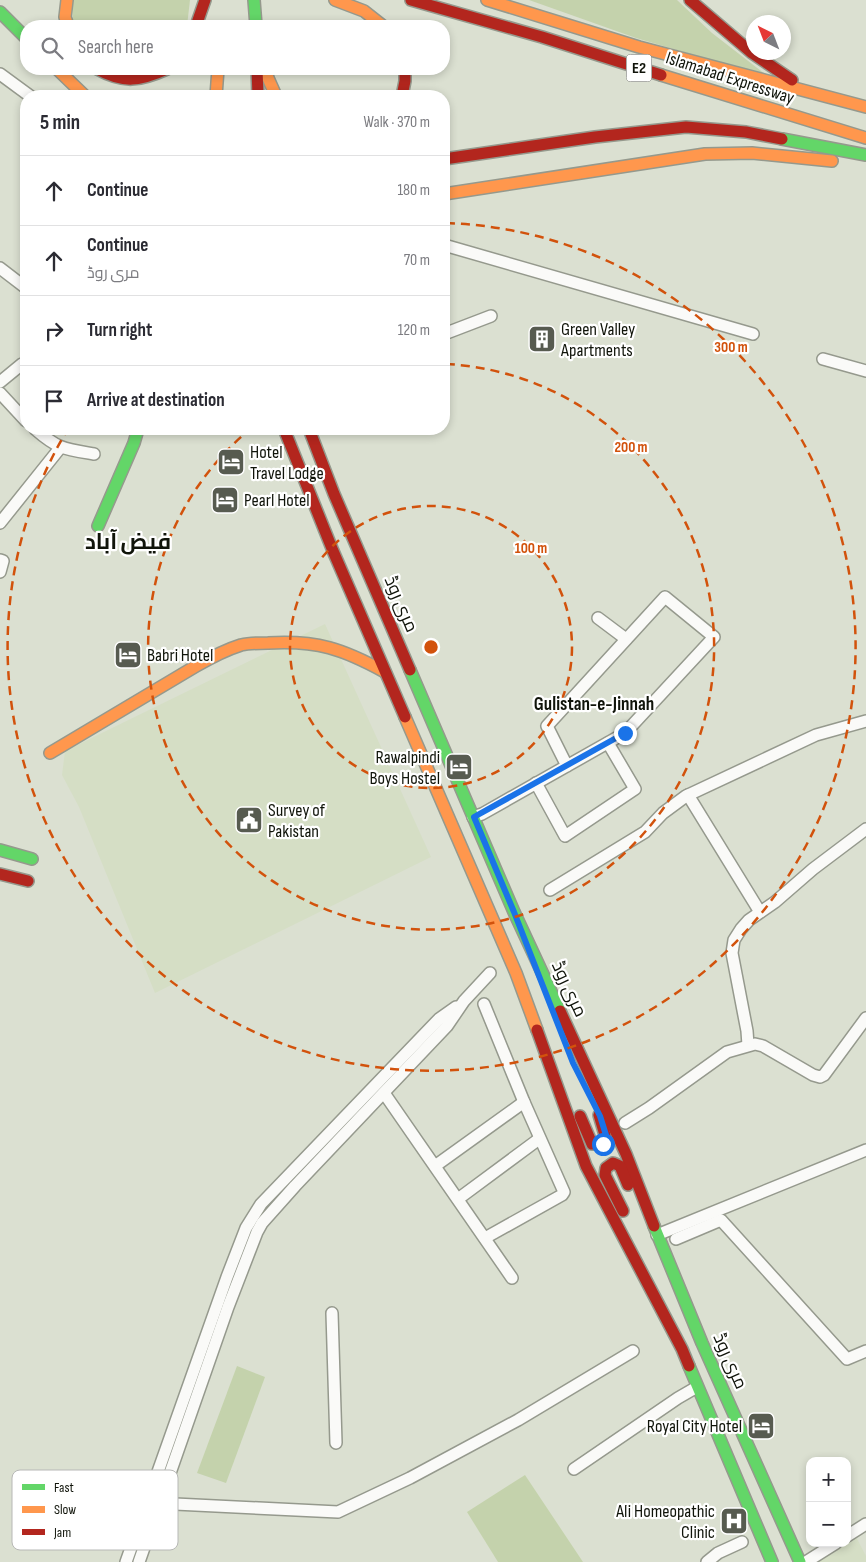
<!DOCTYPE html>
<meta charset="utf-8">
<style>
:root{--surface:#fff;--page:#f7f7f7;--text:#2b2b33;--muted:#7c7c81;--line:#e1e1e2}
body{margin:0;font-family:"Sofia Sans Condensed",Cairo,sans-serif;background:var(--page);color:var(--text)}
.controls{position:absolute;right:15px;bottom:15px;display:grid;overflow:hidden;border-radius:10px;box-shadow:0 2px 8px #0003}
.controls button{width:45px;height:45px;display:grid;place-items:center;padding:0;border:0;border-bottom:1px solid var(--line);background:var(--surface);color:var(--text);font:25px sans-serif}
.compass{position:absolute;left:746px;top:15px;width:45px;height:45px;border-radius:50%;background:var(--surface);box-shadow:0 2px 8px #0003;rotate:318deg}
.stop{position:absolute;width:15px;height:15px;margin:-11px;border:4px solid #1a73e8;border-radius:50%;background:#fff}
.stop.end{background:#1a73e8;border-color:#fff;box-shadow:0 1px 5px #0008}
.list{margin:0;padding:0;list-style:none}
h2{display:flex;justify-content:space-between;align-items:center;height:65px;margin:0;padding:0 20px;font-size:21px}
h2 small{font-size:16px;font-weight:400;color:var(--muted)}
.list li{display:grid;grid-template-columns:32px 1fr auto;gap:15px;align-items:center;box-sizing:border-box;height:70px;padding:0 20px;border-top:1px solid var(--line)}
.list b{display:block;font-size:19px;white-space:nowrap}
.list p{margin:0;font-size:16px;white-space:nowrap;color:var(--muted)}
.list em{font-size:16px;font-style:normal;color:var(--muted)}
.icon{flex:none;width:28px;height:28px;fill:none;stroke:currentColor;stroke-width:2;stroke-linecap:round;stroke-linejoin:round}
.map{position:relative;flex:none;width:866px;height:1562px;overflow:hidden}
.search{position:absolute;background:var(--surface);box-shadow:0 2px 8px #0003;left:20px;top:20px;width:430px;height:55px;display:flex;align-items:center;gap:12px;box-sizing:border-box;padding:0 18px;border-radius:20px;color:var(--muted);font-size:19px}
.panel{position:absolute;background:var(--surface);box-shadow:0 2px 8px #0003;left:20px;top:90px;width:430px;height:345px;border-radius:20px}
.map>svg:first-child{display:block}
</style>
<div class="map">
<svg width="866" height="1562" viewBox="0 0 866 1562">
<rect width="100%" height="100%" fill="#dbe0d1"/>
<g fill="#d5dec5">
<polygon points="325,624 431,857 155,993 79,807 62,775 65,751"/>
<polygon points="855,1535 866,1556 866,1562 818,1562 816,1557 840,1543 847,1543 847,1540"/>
</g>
<g fill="#c4d2ac">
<polygon points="72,0 190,0 187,26 73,26"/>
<polygon points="529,0 677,0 712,33 769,77 636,38"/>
<polygon points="237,1366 265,1377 226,1483 197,1473"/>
<polygon points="525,1475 583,1562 498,1562 467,1512"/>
</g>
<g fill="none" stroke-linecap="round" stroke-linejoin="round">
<g stroke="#95998d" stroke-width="14">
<g id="street">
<polyline points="0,74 30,96"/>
<polyline points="444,245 753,334"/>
<polyline points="0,268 26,288"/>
<polyline points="444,334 491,316"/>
<polyline points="823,359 866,371"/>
<polyline points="0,382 22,364"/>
<polyline points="0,393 26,421"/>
<path d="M35 429C58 449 64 449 94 454"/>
<polyline points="0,523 60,448"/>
<polyline points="0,560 3,561 0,572"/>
<polyline points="598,618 626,639"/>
<polyline points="536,783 565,836 635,789 608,743"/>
<polyline points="688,795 760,912"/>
<polyline points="473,817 482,814 625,733 714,637 665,597 547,726 567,766"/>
<polyline points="550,890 645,832 663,813 686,796 816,735 866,721"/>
<polyline points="484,1004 524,1102 564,1192 562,1195 485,1238"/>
<polyline points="748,1045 747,1031 732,953 734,940 741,929 749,920 775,902 813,869 866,829"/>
<polyline points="384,1093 512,1278"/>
<polyline points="625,1123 649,1108 727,1052 755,1044 763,1046 813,1075 820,1077 824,1075 866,1018"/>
<polyline points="435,1166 524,1102"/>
<polyline points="458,1199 539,1139"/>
<polyline points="657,1235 866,1150"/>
<polyline points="676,1239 721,1220 847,1359 866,1351"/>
<polyline points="332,1313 336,1443"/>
<polyline points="574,1469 678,1398 697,1387"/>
<polyline points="155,1503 338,1512 410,1478 518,1420 633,1351"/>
<polyline points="847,1536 866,1524"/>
<polyline points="126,1562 227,1277 246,1228 261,1204 439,1019 456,1007"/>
<polyline points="139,1562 228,1307 257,1232 262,1223 295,1186 447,1026 464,1001 490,973"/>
<polyline points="707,1562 718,1553 742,1542"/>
<polyline points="806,1562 836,1543"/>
</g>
</g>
<g stroke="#95998d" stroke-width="14">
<g id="fast">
<polyline points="254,0 256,26"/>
<polyline points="0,12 26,38"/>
<polyline points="782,139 866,155"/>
<polyline points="98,526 134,443 138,429"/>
<polyline points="410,670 514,912 560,1011"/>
<polyline points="0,850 32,859"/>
<polyline points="654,1226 702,1343 800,1562"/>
<polyline points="689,1366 772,1562"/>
</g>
</g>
<g stroke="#95998d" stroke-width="14">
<g id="slow">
<polyline points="67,0 65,17 68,26"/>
<polyline points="335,0 364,11 383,26"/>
<polyline points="487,0 639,47 866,107"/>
<polyline points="57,69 85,96"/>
<polyline points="266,69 268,78 276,96"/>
<polyline points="661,75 866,138"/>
<polyline points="216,96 218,69"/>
<polyline points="444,194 705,154 752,153 832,161"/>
<polyline points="405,717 516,973 537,1030"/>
<path d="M50 753 196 666C210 658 225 650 241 645 250 643 259 643 268 643 317 640 343 649 385 672"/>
</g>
</g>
<g stroke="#95998d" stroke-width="14">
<g id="jam">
<polyline points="411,0 542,37 661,75"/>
<polyline points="690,0 752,53 792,80"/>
<polyline points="196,26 205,0"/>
<path d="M97 69C124 84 140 81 167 69"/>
<polyline points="257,69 258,96"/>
<polyline points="402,96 405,81 405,69"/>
<polyline points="444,159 595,137 686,127 746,132 782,139"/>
<polyline points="284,429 333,551 405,717"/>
<polyline points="309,429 334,494 410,670"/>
<polyline points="0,874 28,881"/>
<polyline points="560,1011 626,1154 654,1226"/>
<polyline points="537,1030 586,1166 682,1349 689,1366"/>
<polyline points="580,1116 592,1144 603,1144 605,1135 599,1115"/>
<polyline points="623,1211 605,1175 606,1168 613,1163 620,1166 628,1185"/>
</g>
</g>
<use href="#street" stroke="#fafaf8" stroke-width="11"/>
<use href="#fast" stroke="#63d668" stroke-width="11"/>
<use href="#slow" stroke="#ff974d" stroke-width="11"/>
<use href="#jam" stroke="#b3261e" stroke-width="11"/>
</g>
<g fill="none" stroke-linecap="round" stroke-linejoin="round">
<polyline stroke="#1a73e8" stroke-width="6" points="603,1144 606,1135 600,1116 573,1063 514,912 474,817 625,733"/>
</g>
<g fill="none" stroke="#d2520c" stroke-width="2.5" stroke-dasharray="9 6">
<circle cx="431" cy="647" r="141"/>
<path d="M446 364A283 283 0 1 1 249 430"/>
<path d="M446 223A424 424 0 1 1 66 432"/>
</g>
<defs>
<g id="building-square" transform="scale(1.4375)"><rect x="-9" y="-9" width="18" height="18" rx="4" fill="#575b50" stroke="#fff"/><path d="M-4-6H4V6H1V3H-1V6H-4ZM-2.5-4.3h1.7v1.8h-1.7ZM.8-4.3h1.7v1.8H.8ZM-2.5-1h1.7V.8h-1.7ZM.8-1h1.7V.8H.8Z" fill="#fff"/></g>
<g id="hotel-square" transform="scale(1.4375)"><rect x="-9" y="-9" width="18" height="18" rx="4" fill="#575b50" stroke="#fff"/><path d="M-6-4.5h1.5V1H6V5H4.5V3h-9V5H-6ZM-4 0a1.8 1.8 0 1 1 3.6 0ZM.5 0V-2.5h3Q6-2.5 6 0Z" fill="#fff"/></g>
<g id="civic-square" transform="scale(1.4375)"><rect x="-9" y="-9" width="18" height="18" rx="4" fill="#575b50" stroke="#fff"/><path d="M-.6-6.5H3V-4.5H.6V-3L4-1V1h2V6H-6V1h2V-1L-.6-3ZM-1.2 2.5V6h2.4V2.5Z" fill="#fff"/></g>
<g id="hospital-square" transform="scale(1.4375)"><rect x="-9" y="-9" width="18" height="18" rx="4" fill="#575b50" stroke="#fff"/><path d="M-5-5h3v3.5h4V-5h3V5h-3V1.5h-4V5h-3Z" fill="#fff"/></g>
</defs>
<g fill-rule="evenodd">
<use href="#building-square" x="542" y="339"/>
<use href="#hotel-square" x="231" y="462"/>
<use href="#hotel-square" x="225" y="500"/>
<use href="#hotel-square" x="128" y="655"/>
<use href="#hotel-square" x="459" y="767"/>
<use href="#civic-square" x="249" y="820"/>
<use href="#hotel-square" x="761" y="1426"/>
<use href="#hospital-square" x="734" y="1521"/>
</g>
<g text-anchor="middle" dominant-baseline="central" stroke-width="4.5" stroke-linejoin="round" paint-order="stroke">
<rect fill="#fff" stroke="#585a54" stroke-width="1" x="626.5" y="54.5" width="25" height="27" rx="4"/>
<g font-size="16" font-weight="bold" fill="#10140a">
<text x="639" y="68">E2</text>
</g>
<g font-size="18" fill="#10140a" stroke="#fff">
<text transform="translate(730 78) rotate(18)">Islamabad Expressway</text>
<text transform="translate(401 604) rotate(67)">مری روڈ</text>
<text transform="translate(569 989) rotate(65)">مری روڈ</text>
<text transform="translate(730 1361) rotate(66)">مری روڈ</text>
</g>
<g font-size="18" fill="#10140a" stroke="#fff" text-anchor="start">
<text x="561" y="329">Green Valley<tspan x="561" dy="21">Apartments</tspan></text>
<text x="250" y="452">Hotel<tspan x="250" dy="21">Travel Lodge</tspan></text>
<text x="244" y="500">Pearl Hotel</text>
<text x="147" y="655">Babri Hotel</text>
<text x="440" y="757" text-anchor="end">Rawalpindi<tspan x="440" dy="21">Boys Hostel</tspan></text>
<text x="268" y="810">Survey of<tspan x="268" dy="21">Pakistan</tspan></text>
<text x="742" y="1426" text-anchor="end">Royal City Hotel</text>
<text x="715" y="1511" text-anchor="end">Ali Homeopathic<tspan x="715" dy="21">Clinic</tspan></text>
</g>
<g font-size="19" font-weight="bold" fill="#10140a" stroke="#fff">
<text x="594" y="704">Gulistan-e-Jinnah</text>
</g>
<g font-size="22" font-weight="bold" fill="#10140a" stroke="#fff">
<text x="128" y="542">فیض آباد</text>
</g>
</g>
<rect x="12" y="1470" width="166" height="80" rx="8" fill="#fff" stroke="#b7b8b6" stroke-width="1"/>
<rect x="22" y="1484" width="23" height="6" fill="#63d668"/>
<rect x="22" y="1506" width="23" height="7" fill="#ff974d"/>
<rect x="22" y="1529" width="23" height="6" fill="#b3261e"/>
<g font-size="14" fill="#10140a">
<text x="54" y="1492">Fast</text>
<text x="54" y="1514">Slow</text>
<text x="54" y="1537">Jam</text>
</g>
<circle cx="431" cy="647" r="8" fill="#d2520c" stroke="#fff" stroke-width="2.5"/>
<g font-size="15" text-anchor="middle" font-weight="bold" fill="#d2520c" stroke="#fff" stroke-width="4.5" stroke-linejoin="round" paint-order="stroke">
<text x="731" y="352">300 m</text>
<text x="631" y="452">200 m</text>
<text x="531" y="553">100 m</text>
</g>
</svg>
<div class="controls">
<button>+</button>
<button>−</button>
</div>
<svg class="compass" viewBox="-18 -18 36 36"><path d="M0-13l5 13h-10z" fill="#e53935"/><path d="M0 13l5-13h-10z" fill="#7c7c81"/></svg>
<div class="stop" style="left:603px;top:1144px"></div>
<div class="stop end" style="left:625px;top:733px"></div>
<div class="search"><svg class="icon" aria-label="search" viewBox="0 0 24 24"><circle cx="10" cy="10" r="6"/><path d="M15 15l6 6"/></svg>Search here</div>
<section class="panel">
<h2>5 min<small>Walk · 370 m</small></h2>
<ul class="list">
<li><svg class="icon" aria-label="ahead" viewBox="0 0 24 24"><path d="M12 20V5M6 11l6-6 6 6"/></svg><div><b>Continue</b></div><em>180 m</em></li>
<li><svg class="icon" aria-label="ahead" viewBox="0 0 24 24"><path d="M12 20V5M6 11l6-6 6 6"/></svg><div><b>Continue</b><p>مری روڈ</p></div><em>70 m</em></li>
<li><svg class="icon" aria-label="right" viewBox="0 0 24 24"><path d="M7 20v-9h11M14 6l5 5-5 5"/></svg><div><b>Turn right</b></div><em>120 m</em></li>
<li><svg class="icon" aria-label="arrive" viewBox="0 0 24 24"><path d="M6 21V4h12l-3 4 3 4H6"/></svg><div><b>Arrive at destination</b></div></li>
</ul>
</section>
</div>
